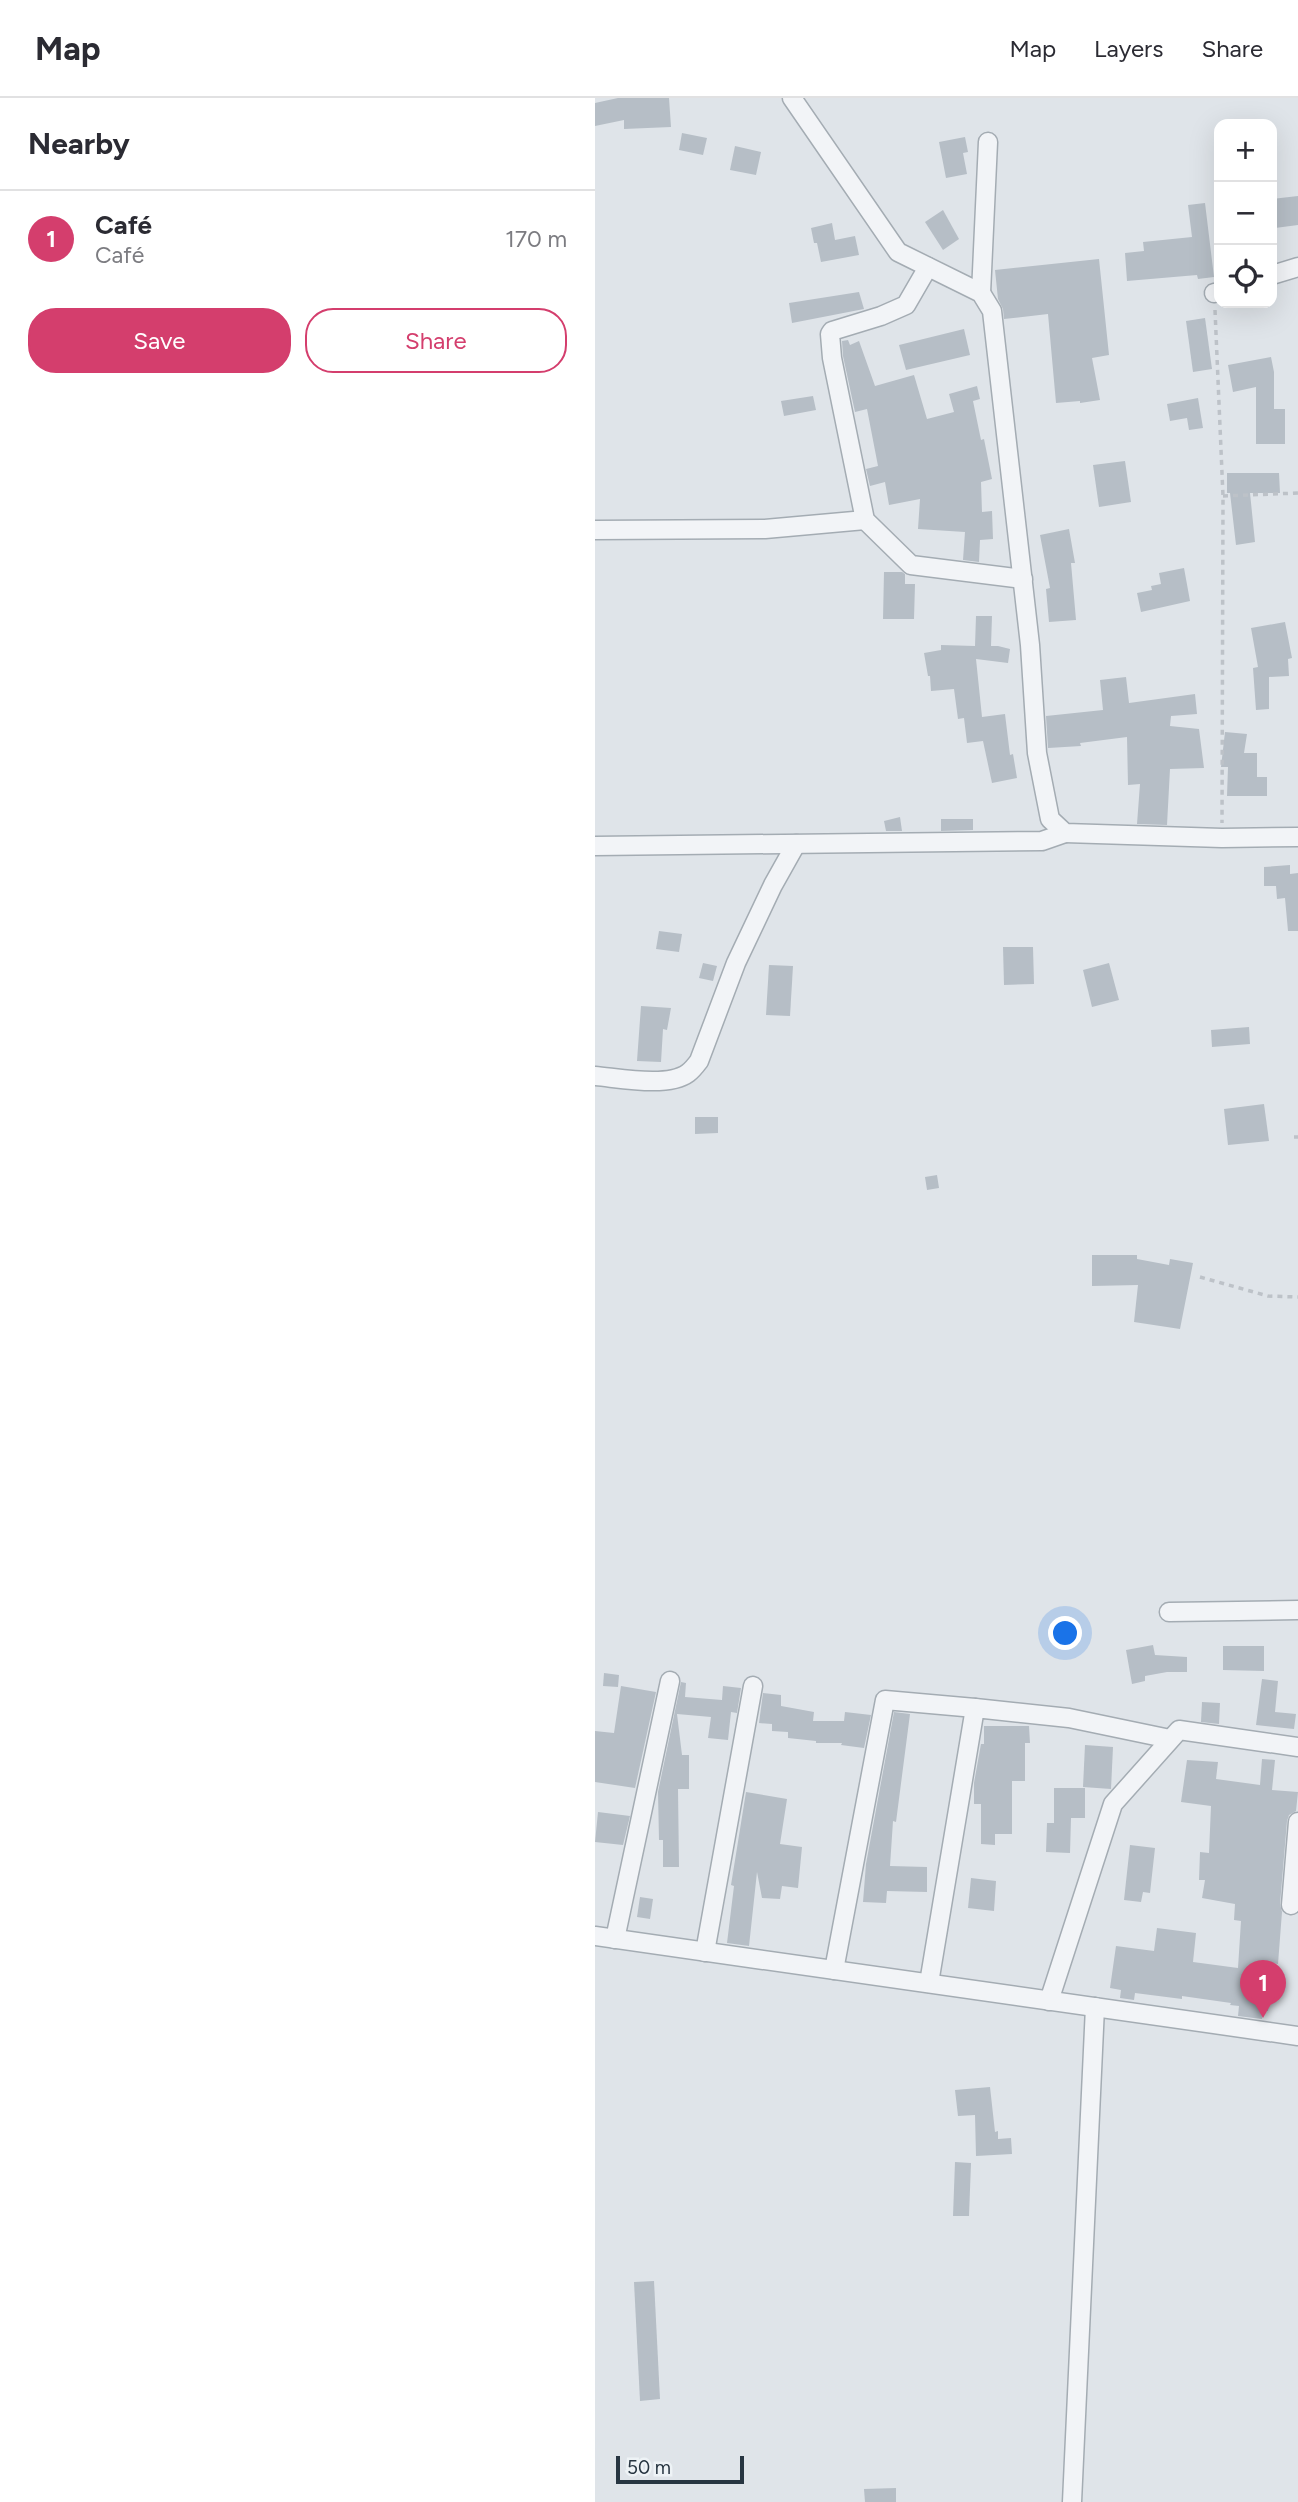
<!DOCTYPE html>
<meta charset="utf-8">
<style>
:root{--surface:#fff;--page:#f7f7f7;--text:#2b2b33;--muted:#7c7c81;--line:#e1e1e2;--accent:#d43e6d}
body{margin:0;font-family:Figtree,sans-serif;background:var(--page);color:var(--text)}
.controls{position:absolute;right:21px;top:21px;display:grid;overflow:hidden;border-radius:14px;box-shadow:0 7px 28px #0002}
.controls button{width:63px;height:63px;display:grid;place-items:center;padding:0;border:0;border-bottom:2px solid var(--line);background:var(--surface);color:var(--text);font:35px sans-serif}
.scale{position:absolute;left:21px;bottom:18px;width:128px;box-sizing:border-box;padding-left:7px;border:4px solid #273541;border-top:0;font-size:19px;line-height:24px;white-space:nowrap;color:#273541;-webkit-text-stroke:5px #eef3f6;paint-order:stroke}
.you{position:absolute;left:471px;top:1536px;width:24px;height:24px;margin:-18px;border:5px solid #fff;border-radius:50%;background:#1a73e8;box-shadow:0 0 0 10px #1a73e833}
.badge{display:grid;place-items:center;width:46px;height:46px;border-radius:50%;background:var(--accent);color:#fff;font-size:23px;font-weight:700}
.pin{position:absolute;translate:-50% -58px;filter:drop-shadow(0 2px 4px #0008)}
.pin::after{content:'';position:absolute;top:37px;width:24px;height:21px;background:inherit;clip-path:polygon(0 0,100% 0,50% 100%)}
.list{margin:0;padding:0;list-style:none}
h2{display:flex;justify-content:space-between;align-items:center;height:91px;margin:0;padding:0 28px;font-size:30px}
h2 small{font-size:23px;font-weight:400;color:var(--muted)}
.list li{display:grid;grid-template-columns:46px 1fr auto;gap:21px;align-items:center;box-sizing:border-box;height:98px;padding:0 28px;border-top:2px solid var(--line)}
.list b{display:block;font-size:26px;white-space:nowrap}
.list p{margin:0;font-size:23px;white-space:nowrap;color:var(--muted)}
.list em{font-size:23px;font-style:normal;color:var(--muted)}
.actions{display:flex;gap:14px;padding:21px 28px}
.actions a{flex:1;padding:16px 0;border:2px solid var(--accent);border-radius:28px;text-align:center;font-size:24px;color:var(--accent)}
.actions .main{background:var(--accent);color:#fff}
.icon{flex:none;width:38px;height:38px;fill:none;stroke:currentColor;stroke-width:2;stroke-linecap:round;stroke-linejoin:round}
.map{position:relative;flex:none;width:703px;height:2404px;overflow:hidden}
header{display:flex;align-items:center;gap:42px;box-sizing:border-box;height:98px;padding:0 35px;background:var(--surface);border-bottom:2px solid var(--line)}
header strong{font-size:33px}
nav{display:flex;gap:38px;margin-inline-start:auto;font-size:24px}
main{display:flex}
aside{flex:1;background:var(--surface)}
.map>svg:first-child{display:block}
</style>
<header>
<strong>Map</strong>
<nav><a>Map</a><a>Layers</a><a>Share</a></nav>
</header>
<main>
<aside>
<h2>Nearby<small></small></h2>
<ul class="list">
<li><span class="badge">1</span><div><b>Café</b><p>Café</p></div><em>170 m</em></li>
</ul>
<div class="actions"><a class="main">Save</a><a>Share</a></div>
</aside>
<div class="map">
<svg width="703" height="2404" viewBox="0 0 703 2404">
<rect width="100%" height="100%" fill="#dfe4e9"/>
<g fill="#b6bec6">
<polygon points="23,0 74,0 76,29 29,31 29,22 0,28 0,5"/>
<polygon points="87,35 112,40 108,57 84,52"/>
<polygon points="370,39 373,54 368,55 372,76 351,80 344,44"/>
<polygon points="140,48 166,54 161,77 135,72"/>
<polygon points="703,98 703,127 680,130 677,101"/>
<polygon points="610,105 619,179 603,181 602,177 532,183 530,155 549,153 548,144 597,139 593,107"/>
<polygon points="348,112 364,141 348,152 330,124"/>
<polygon points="237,125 240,142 260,138 264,157 226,164 222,145 219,145 216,130"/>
<polygon points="504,161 514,257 497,260 505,302 485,305 485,303 461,305 453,216 409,221 408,211 403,201 400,172"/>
<polygon points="264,194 269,211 197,225 194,205"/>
<polygon points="610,220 617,271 598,274 591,223"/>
<polygon points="369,231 375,257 311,272 304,247"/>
<polygon points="253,242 255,247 264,243 280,288 319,277 332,321 359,314 354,296 382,288 385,301 378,303 386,342 389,341 397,381 386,384 387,414 397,413 398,441 385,442 384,464 368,462 370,434 323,431 325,401 294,407 290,384 275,388 271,371 283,368 272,311 260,314 248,258 247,243"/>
<polygon points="676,259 679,274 679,311 690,311 690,346 661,346 661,289 638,294 633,267"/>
<polygon points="218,298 221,312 189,318 186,303"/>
<polygon points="603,300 608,330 594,332 592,320 575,323 572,306"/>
<polygon points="530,363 536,404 504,409 498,367"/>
<polygon points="632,375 684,375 685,395 655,395 660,444 641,447 635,395 632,395"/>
<polygon points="474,431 480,465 476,465 481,522 454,524 451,491 455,490 445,437"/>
<polygon points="589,470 595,503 546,514 542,495 557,492 556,488 566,486 564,475"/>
<polygon points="289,474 307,474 310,476 310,486 320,486 319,521 288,521"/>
<polygon points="381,518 397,518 396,548 403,548 415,551 413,565 381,561 387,619 410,616 415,657 418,656 422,680 397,685 388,643 372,645 369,620 363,621 359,591 336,593 335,578 333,578 329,555 346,552 346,547 380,548"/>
<polygon points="690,524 697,560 693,561 694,578 674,579 674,611 661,612 658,570 663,569 656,530"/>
<polygon points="531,579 534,605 600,596 602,616 576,618 575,628 604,631 609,670 575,671 572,727 542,726 545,686 533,687 532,639 485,645 486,648 453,650 451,618 508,612 505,582"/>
<polygon points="630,634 652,636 649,655 662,655 662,679 672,679 672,698 632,698 633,669 626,669"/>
<polygon points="305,719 307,733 291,733 289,723"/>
<polygon points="346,721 378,721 378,732 346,733"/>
<polygon points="695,767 695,776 703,775 703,833 693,833 690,800 682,801 681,788 669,788 669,769"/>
<polygon points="64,833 87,836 84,854 61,851"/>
<polygon points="408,849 438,849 439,886 409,887"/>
<polygon points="108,865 122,868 118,883 104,880"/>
<polygon points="514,865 524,902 497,909 488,872"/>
<polygon points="174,867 198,868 195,918 171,917"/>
<polygon points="46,908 76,910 72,932 68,931 66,964 42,963"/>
<polygon points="654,929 655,946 617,949 616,932"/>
<polygon points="669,1006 674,1043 633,1047 629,1011"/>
<polygon points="100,1019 123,1019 123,1035 100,1036"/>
<polygon points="342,1077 344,1090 332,1092 330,1079"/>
<polygon points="497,1157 542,1157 542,1161 574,1167 575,1161 598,1165 585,1231 539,1224 543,1187 497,1188"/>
<polygon points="558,1547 560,1557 592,1559 592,1574 572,1574 550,1578 550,1583 537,1586 531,1552"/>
<polygon points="628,1548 669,1548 669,1573 628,1572"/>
<polygon points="9,1575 24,1577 23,1589 8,1588"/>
<polygon points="667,1581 683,1583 680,1614 701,1616 699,1631 661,1627"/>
<polygon points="86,1584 91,1585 90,1599 127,1602 128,1588 146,1590 142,1615 136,1614 133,1642 113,1640 116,1619 82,1616 87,1657 94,1657 94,1691 83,1691 84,1769 68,1769 68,1742 64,1742 63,1694"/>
<polygon points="26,1588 61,1594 40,1690 0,1684 0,1633 19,1635"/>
<polygon points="168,1595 186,1597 186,1608 219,1614 218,1623 249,1623 250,1614 276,1617 269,1650 246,1647 247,1645 221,1645 221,1643 193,1640 193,1634 177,1633 177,1626 164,1625"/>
<polygon points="607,1604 625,1605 624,1626 606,1624"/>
<polygon points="299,1614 315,1616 301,1724 298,1723 295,1768 332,1769 332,1794 292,1793 291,1805 268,1804 271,1766"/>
<polygon points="389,1628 434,1628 435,1645 430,1645 430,1683 417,1683 417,1736 400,1736 400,1747 386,1746 386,1706 379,1706 379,1685 386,1646 389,1646"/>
<polygon points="490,1647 518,1649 516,1691 488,1689"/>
<polygon points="667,1661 680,1662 677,1692 703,1694 701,1713 694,1717 692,1723 685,1806 687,1814 683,1866 677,1865 673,1913 668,1913 667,1921 643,1918 644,1908 635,1907 636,1905 587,1898 587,1901 540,1895 539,1902 525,1900 526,1892 515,1890 521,1848 559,1853 562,1830 601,1835 598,1864 643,1870 646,1823 639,1822 640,1806 607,1800 610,1782 604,1782 605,1754 614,1755 616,1708 586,1704 592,1662 623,1664 621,1681 665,1687"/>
<polygon points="459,1690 490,1690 490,1720 476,1720 475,1755 451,1754 452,1725 459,1725"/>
<polygon points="151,1694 192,1701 185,1746 207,1749 203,1790 187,1788 185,1801 167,1800 162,1774 154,1848 132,1845 139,1788 136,1787"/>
<polygon points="3,1714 35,1718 28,1747 0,1744"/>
<polygon points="535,1747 560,1750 555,1795 548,1794 546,1804 529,1802"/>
<polygon points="376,1780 401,1783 399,1813 373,1810"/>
<polygon points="45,1799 58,1801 55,1821 42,1819"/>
<polygon points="395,1989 400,2034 403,2033 403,2041 416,2040 417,2056 381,2058 380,2017 363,2018 360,1992"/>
<polygon points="360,2064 376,2065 374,2118 358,2118"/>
<polygon points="59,2183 65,2301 45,2303 39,2184"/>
<polygon points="301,2390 301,2404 270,2404 269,2391"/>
</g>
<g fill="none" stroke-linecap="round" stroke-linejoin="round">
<g stroke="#a4acb3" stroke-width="21">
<g id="minor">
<polyline points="197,0 303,154 386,195 397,213 435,547 442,655 455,721 470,735 627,740 703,739"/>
<polyline points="333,169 311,207 286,218 237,233 235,236 237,260 270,422 316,467 428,481"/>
<polyline points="677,177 703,169"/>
<polyline points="386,195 393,44"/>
<polyline points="619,195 624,194"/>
<polyline points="0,432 170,431 270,422"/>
<polyline points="0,748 447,743 470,735"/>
<path d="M0 978C24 980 73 990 93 975 97 972 101 967 104 963L141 865 178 787 201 746"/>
<polyline points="574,1514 703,1512"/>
<polyline points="696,1807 703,1724"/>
<polyline points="0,1838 703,1938"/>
<polyline points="20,1841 75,1583"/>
<polyline points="110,1854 158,1588"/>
<polyline points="239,1872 290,1602 380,1610"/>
<polyline points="334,1885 380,1610 474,1620 575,1641"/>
<polyline points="454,1903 518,1706 584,1632 703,1649"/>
<polyline points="477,2404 500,1909"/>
</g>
</g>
<g stroke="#bdc2c8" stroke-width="3.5" stroke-dasharray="5 5" stroke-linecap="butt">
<polyline points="620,212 628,398 627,725"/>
<polyline points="628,398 703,395"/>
<polyline points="699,1039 703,1039"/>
<polyline points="605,1179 673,1198 703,1199"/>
</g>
<use href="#minor" stroke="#f2f4f7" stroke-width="18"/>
</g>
</svg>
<div class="controls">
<button>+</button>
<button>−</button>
<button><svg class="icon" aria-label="locate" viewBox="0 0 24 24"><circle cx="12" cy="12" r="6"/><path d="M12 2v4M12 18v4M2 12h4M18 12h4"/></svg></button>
</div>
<div class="scale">50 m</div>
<div class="you"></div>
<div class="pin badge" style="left:668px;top:1920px">1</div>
</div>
</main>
